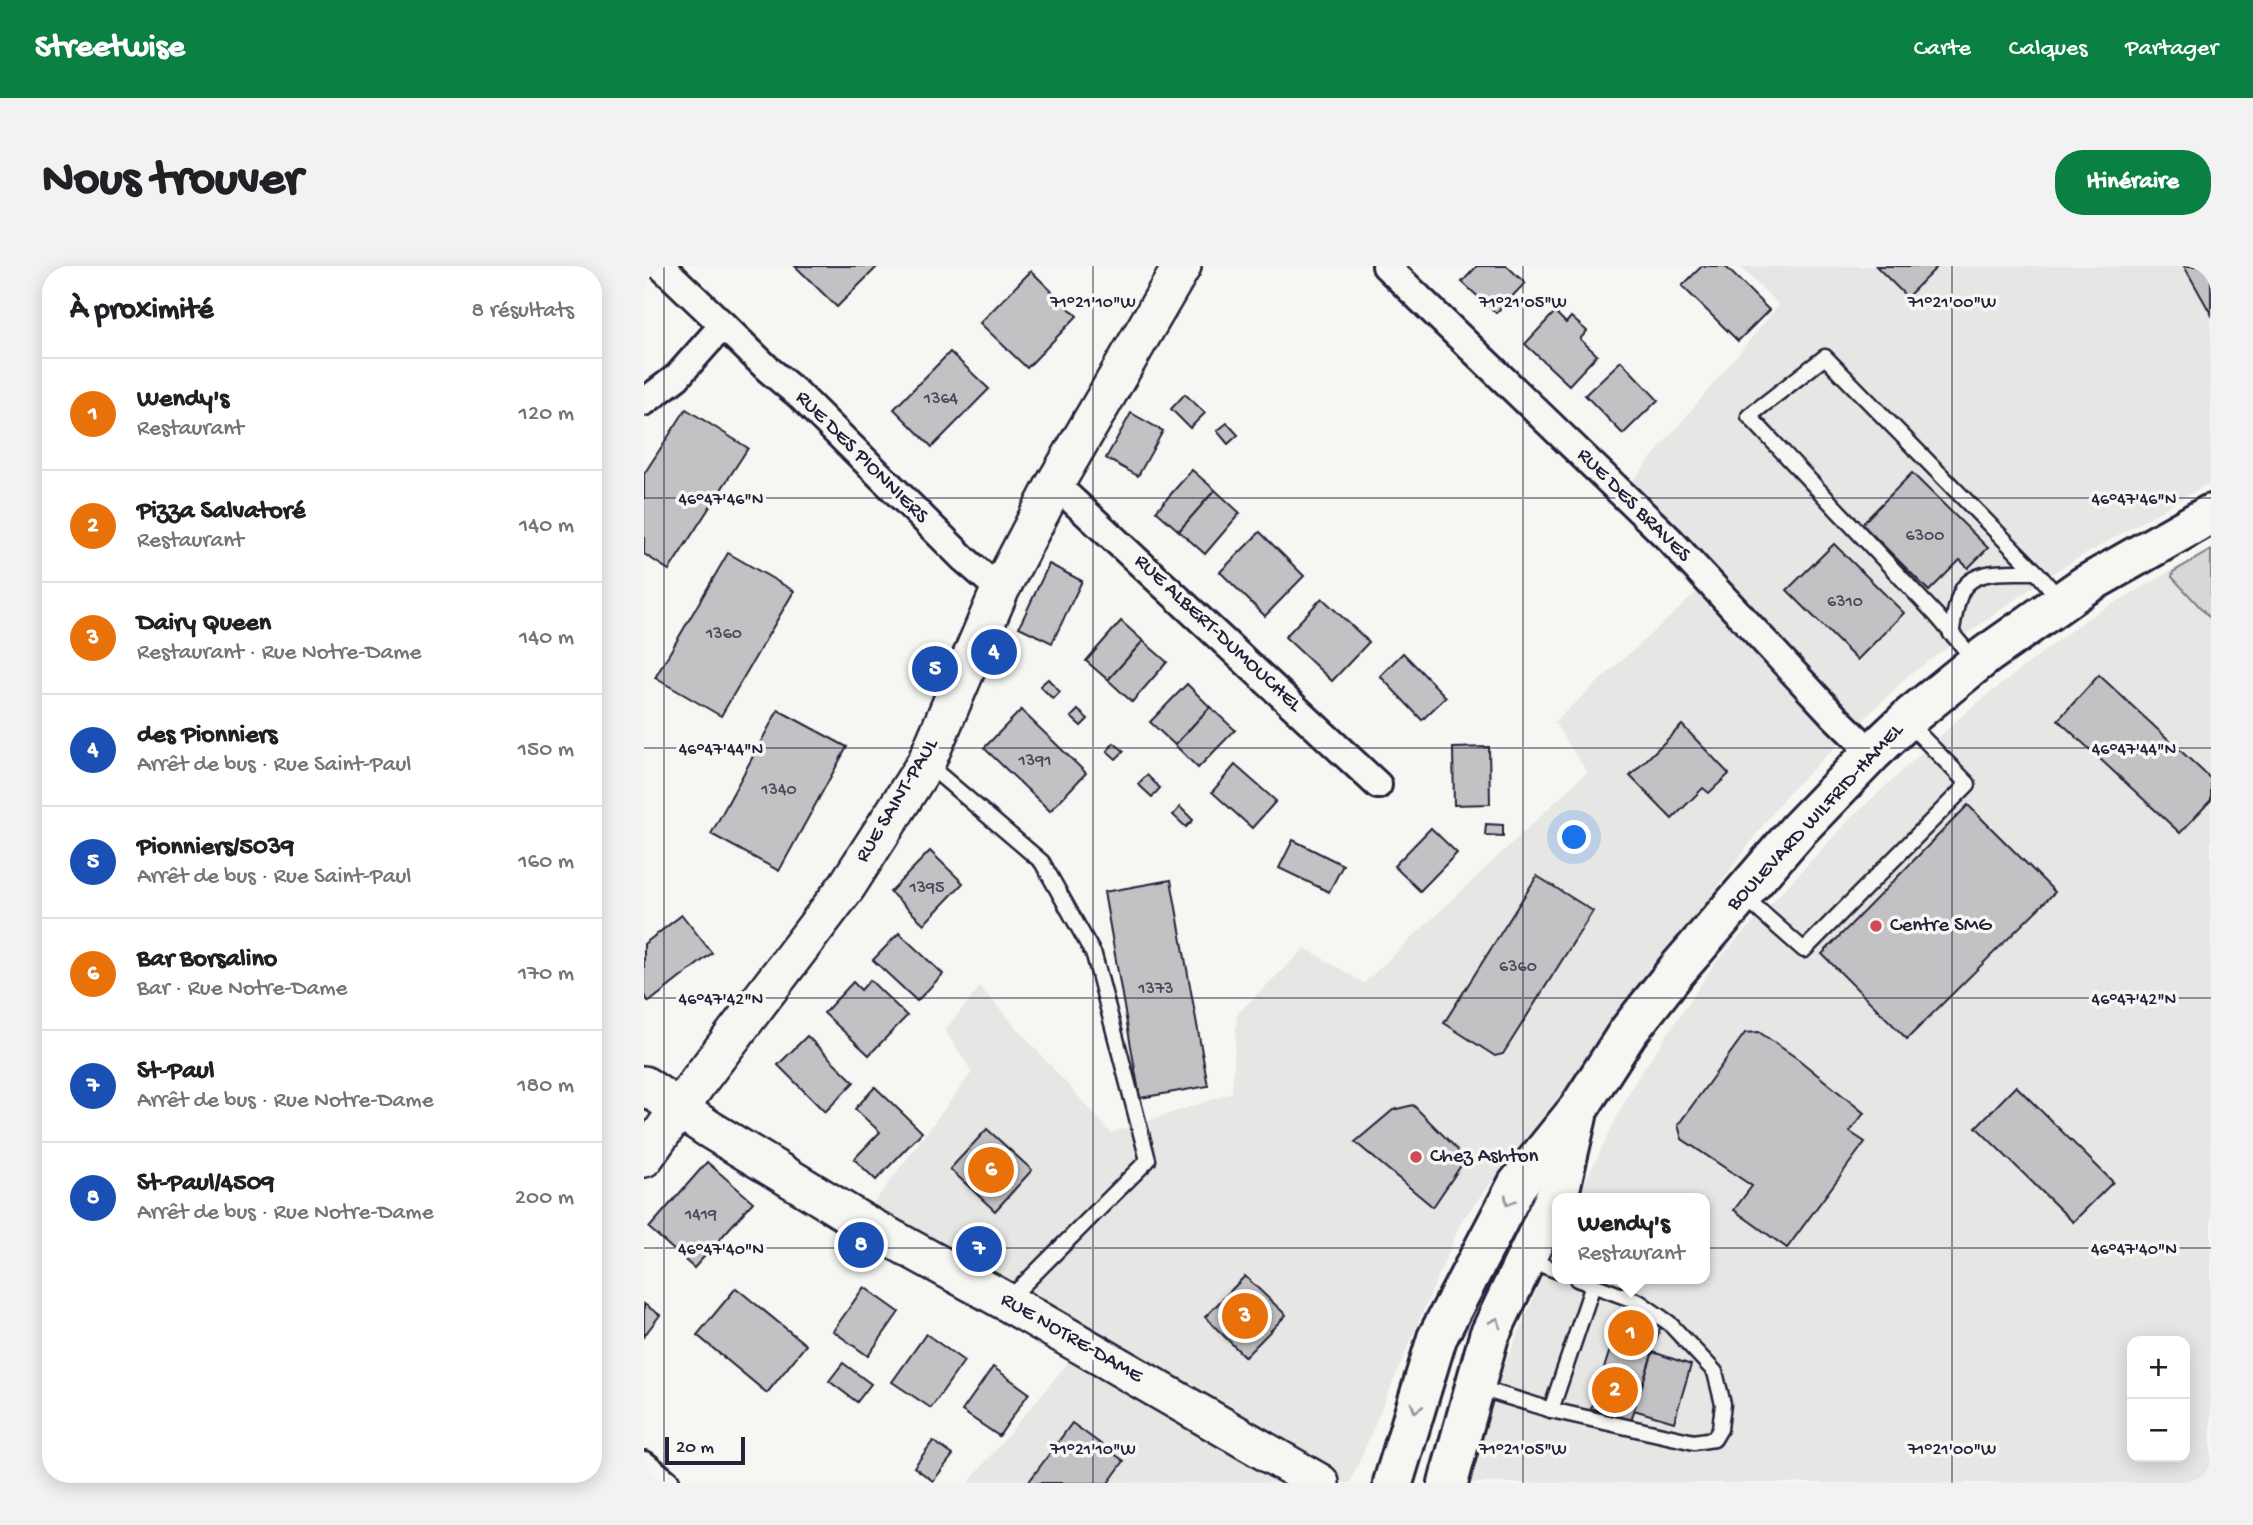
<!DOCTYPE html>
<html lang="fr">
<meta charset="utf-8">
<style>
:root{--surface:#fff;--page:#f2f2f2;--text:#202124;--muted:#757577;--line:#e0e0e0;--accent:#0b8043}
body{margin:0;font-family:"Gochi Hand",sans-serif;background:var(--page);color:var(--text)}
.controls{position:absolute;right:21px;bottom:21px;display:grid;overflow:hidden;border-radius:14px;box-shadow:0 4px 18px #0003}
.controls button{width:63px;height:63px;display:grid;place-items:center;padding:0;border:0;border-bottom:2px solid var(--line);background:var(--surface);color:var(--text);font:35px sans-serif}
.scale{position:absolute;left:21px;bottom:18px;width:80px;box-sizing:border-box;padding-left:7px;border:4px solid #22223b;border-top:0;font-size:19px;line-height:24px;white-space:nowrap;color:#22223b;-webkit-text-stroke:5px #f6f6f2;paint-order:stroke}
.you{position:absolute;left:931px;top:572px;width:24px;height:24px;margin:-18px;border:5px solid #fff;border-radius:50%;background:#1a73e8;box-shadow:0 0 0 10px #1a73e833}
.badge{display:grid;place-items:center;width:46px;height:46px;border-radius:50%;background:var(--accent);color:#fff;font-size:23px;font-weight:700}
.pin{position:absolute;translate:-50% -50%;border:4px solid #fff;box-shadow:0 2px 7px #0006}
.popup{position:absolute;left:908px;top:927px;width:158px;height:91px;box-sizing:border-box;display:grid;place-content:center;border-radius:14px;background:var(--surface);filter:drop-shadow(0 2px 5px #0005);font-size:23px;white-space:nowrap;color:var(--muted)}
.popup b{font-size:26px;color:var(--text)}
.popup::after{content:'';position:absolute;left:50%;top:100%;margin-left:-14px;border:14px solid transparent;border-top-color:var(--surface)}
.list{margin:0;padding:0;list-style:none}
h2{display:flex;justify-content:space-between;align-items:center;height:91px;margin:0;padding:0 28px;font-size:30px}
h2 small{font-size:23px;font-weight:400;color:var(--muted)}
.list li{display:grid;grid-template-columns:46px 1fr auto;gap:21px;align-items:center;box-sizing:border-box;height:112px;padding:0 28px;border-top:2px solid var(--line)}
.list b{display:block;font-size:26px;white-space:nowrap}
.list p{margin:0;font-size:23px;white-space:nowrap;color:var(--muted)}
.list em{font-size:23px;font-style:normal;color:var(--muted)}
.map{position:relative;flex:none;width:1567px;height:1217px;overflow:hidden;border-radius:28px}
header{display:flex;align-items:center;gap:42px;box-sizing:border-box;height:98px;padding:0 35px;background:var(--accent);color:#fff}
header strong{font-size:33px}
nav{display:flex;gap:38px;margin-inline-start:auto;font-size:24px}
.intro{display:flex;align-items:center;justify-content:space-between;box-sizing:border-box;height:168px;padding:0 42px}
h1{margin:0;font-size:49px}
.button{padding:18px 32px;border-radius:28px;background:var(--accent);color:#fff;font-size:24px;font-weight:700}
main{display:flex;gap:42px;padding:0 42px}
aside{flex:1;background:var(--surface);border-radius:28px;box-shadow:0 4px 18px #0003}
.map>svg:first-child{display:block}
</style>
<header>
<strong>Streetwise</strong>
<nav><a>Carte</a><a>Calques</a><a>Partager</a></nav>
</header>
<div class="intro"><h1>Nous trouver</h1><a class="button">Itinéraire</a></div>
<main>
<aside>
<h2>À proximité<small>8 résultats</small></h2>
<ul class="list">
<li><span class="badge" style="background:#e8710a">1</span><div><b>Wendy's</b><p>Restaurant</p></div><em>120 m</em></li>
<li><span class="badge" style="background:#e8710a">2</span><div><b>Pizza Salvatoré</b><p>Restaurant</p></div><em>140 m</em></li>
<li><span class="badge" style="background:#e8710a">3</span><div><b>Dairy Queen</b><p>Restaurant · Rue Notre-Dame</p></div><em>140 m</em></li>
<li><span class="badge" style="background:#1a4fb4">4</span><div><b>des Pionniers</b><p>Arrêt de bus · Rue Saint-Paul</p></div><em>150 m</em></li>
<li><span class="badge" style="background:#1a4fb4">5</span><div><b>Pionniers/5039</b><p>Arrêt de bus · Rue Saint-Paul</p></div><em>160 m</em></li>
<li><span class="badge" style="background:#e8710a">6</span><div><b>Bar Borsalino</b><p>Bar · Rue Notre-Dame</p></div><em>170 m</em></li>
<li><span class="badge" style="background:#1a4fb4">7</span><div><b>St-Paul</b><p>Arrêt de bus · Rue Notre-Dame</p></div><em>180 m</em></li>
<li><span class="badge" style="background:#1a4fb4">8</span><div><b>St-Paul/4509</b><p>Arrêt de bus · Rue Notre-Dame</p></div><em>200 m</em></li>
</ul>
</aside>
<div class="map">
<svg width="1567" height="1217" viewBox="0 0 1567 1217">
<rect width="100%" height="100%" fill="#f6f6f2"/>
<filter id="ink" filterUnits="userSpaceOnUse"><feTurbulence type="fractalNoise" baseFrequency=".0143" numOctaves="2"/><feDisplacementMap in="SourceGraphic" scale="14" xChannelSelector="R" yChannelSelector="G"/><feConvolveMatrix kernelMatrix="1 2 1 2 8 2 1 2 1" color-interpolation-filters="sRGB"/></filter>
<g filter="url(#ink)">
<g fill="#e6e6e4" fill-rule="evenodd">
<polygon points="1095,0 1567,0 1567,216 1407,308 1265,409 1141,530 986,739 818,954 706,1217 324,1217 432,1087 216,955 328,806 301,764 336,721 467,867 588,827 593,748 661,682 720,717 943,506 910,456 1052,327 969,238 1135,39"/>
<path d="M1567 282V1217H820L847 1131 913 977 914 1013H1060V932H933L989 819 1072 696 1207 552 1323 445 1439 355ZM1488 1075H1541V1191H1488Z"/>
</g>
<polygon fill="#d7d7d7" stroke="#7c7c89" stroke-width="2" points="1567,284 1567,353 1528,311 1529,306"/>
<g fill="#c2c2c4" stroke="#22223b" stroke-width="2">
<polygon points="151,0 234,0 193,41"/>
<polygon points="833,0 863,0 881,17 852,47 818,16"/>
<polygon points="1058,0 1081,0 1125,44 1094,75 1038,20"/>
<polygon points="1232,0 1294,0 1263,31"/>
<polygon points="1540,0 1567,0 1567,48"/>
<polygon points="387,5 433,50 383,102 336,57"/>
<polygon points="911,46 922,57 927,51 943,65 936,73 953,89 925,119 881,78"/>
<polygon points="306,86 345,123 288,181 250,143"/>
<polygon points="977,95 1014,134 979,168 941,129"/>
<polygon points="541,128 561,147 546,162 527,143"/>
<polygon points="42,143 104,182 25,304 0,288 0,208"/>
<polygon points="487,147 519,165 494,210 462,192"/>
<polygon points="583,157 594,169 584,178 573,165"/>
<polygon points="548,204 571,224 535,265 512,245"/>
<polygon points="1268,207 1344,282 1324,302 1316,294 1285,325 1218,258"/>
<polygon points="571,224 596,247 561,288 535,265"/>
<polygon points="616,266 660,310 621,350 576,306"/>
<polygon points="1190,278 1260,347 1213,394 1143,324"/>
<polygon points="84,287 150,325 77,450 11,412"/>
<polygon points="405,298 438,315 408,377 375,361"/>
<polygon points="678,332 725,376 688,415 641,371"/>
<polygon points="477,355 499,375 464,414 442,395"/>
<polygon points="499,375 523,396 488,436 464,414"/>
<polygon points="759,387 802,431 778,454 736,410"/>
<polygon points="1455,409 1567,513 1567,534 1536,567 1414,454"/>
<polygon points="404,413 416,426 409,433 396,420"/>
<polygon points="543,418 566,441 531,479 506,456"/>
<polygon points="566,441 591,464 554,502 531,479"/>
<polygon points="134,444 203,481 135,605 67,568"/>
<polygon points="377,444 442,507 406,545 340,482"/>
<polygon points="434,444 444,453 437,460 427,451"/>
<polygon points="1038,459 1085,508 1065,527 1059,522 1028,553 986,510"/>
<polygon points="470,477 480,485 472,493 463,485"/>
<polygon points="845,481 846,538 810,539 809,482"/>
<polygon points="591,499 632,535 608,562 568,526"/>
<polygon points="503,509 516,522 508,531 494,518"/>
<polygon points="1324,539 1411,626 1263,773 1178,688"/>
<polygon points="536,541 549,554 542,561 529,549"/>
<polygon points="842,558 859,559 859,570 841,569"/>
<polygon points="787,562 813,587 776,625 750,600"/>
<polygon points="649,574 699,599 685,626 635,602"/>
<polygon points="286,585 319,617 280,658 246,626"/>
<polygon points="893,610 949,645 859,788 851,790 800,757"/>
<polygon points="527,614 564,820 496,832 460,626"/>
<polygon points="38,649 68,687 5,736 0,729 0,678"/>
<polygon points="255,667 299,708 273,735 229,694"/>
<polygon points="226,714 263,750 225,789 180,747 209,716 217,724"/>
<polygon points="1115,766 1154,793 1220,847 1206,866 1221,876 1143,982 1090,944 1108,920 1038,873 1034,859 1101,767"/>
<polygon points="163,770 210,816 181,846 134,799"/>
<polygon points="1372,820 1469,916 1429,956 1332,861"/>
<polygon points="231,821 278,866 232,914 210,893 236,866 211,843"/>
<polygon points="769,839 813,883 818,898 789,941 711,876 749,844"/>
<polygon points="343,863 388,904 351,945 306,903"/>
<polygon points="63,896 109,936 50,1002 5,962"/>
<polygon points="601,1010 642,1049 601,1091 561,1051"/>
<polygon points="220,1021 255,1046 224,1090 189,1065"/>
<polygon points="92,1022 162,1079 123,1127 53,1069"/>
<polygon points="0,1038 16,1049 0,1070"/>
<polygon points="979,1044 1018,1056 987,1155 947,1142"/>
<polygon points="282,1068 320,1095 287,1142 248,1116"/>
<polygon points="1009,1086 1047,1099 1030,1156 990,1144"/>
<polygon points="199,1097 227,1118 213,1136 185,1115"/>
<polygon points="349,1101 385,1127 355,1170 318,1145"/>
<polygon points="428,1157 480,1195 464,1217 384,1217"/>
<polygon points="289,1175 309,1189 289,1215 270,1201"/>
</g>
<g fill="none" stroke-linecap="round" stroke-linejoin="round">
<g stroke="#22223b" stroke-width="19">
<g id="lane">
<path d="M1307 368C1310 355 1311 341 1316 329 1326 300 1368 307 1392 306"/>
<polyline points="1332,396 1293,350 1105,150 1181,91 1396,310 1417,335"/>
<polyline points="283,498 398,596 450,689 504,894 363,1035"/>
<polyline points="1099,630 1160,684 1324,518 1264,457"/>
<polyline points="882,993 914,1005"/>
<polyline points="832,1121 907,1144 1050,1176 1070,1173 1076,1163 1079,1138 1071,1106 1025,1057 995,1036 949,1019"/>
<polyline points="907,1144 949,1019 933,1013"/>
</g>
</g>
<g stroke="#22223b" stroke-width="32">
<g id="street">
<polyline points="17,0 79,59"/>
<polyline points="742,0 1025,273 1190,450 1228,487"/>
<polyline points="0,136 33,111 79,59 125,104 155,129 320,293 356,324"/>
<polyline points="411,218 734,519"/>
<polyline points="0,1199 22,1217"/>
</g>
</g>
<g stroke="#22223b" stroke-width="42">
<g id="secondary">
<polyline points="0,819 65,863 216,955 363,1036 676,1217"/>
<polyline points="0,892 54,816 203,620 282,497 356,324 411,218 538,0"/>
</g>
</g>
<g stroke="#22223b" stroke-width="44">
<g id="primary">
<polyline points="749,1217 793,1072 873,919 935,842 984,766 1033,704 1154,564 1228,487 1267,450 1342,389 1440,320 1567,248"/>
<polyline points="804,1217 845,1070 917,919 933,850"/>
</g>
</g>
<use href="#lane" stroke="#f6f6f2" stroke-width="14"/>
<use href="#street" stroke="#f6f6f2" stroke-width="26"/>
<use href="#secondary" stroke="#f6f6f2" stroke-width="37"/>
<use href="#primary" stroke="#f6f6f2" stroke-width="38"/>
</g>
<defs><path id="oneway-chevron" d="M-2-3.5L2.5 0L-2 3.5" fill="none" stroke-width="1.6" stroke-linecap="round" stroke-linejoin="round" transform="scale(1.75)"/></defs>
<g stroke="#9797a0">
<use href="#oneway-chevron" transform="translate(865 935) rotate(118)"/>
<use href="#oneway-chevron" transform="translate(852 1056) rotate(-65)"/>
<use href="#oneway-chevron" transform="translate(772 1142) rotate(107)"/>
</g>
</g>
<path fill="none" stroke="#22223b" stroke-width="2" stroke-opacity="0.45" d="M20 0V1217M449 0V1217M879 0V1217M1308 0V1217M0 232H1567M0 482H1567M0 732H1567M0 982H1567"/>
<g fill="#d1495b" stroke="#f6f6f2" stroke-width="2.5">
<circle cx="1232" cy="660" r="7"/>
<circle cx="772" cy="891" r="7"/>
</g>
<g text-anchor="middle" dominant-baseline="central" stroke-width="7" stroke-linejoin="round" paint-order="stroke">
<g font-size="18" fill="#4a4a5d">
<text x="297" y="133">1364</text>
<text x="1281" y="270">6300</text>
<text x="1201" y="336">6310</text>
<text x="80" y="368">1360</text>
<text x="391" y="495">1391</text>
<text x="135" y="524">1340</text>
<text x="283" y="622">1395</text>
<text x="874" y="701">6360</text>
<text x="512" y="723">1373</text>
<text x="57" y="949">1419</text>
</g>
<g font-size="21" fill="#22223b" stroke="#f6f6f2">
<text transform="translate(217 192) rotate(45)">RUE DES PIONNIERS</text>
<text transform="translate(989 240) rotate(45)">RUE DES BRAVES</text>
<text transform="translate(573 368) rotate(43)">RUE ALBERT-DUMOUCHEL</text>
<text transform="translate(254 535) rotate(-59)">RUE SAINT-PAUL</text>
<text transform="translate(1172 552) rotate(-47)">BOULEVARD WILFRID-HAMEL</text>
<text transform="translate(427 1073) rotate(30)">RUE NOTRE-DAME</text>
</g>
<g font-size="21" fill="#22223b" stroke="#f6f6f2" text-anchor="start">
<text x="1246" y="660">Centre SMG</text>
<text x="786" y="891">Chez Ashton</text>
</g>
</g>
<g font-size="18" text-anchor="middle" fill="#22223b" stroke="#f6f6f2" stroke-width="7" stroke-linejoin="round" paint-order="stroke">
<text x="449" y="41">71°21'10"W</text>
<text x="879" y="41">71°21'05"W</text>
<text x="1308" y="41">71°21'00"W</text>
<text x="77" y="238">46°47'46"N</text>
<text x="1490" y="238">46°47'46"N</text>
<text x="77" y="488">46°47'44"N</text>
<text x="1490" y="488">46°47'44"N</text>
<text x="77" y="738">46°47'42"N</text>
<text x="1490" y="738">46°47'42"N</text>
<text x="77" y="988">46°47'40"N</text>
<text x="1490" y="988">46°47'40"N</text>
<text x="449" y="1188">71°21'10"W</text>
<text x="879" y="1188">71°21'05"W</text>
<text x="1308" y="1188">71°21'00"W</text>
</g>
</svg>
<div class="controls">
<button>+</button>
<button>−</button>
</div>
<div class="scale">20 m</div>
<div class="you"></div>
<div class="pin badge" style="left:987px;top:1067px;background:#e8710a">1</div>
<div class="popup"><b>Wendy's</b>Restaurant</div>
<div class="pin badge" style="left:971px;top:1124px;background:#e8710a">2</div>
<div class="pin badge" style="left:601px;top:1050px;background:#e8710a">3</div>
<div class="pin badge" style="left:350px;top:386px;background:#1a4fb4">4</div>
<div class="pin badge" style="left:291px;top:403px;background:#1a4fb4">5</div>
<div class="pin badge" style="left:347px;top:904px;background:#e8710a">6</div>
<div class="pin badge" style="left:335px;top:983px;background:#1a4fb4">7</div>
<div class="pin badge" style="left:217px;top:979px;background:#1a4fb4">8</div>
</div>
</main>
